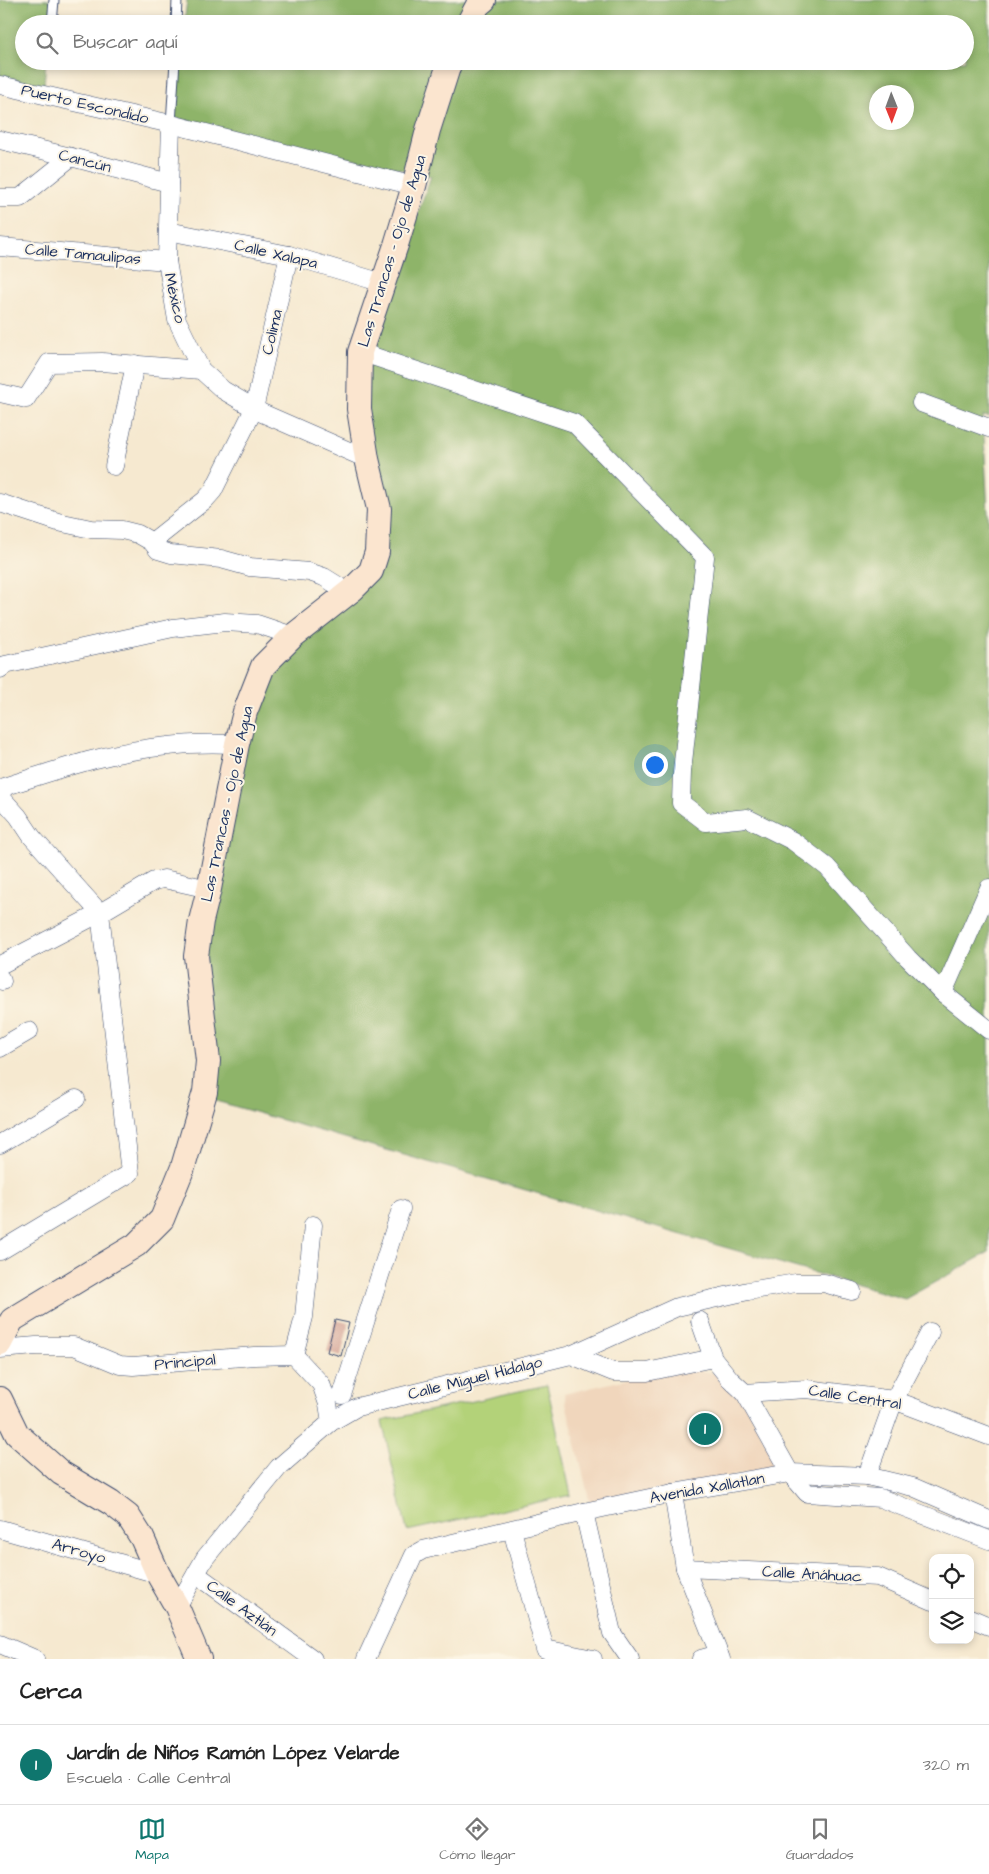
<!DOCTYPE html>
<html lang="es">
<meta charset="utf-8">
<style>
:root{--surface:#fff;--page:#f6f6f6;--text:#222;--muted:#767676;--line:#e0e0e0;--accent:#0f766e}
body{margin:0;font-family:"Architects Daughter",sans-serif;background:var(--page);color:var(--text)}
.controls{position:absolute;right:15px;bottom:15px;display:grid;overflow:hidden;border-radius:10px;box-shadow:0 2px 8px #0003}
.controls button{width:45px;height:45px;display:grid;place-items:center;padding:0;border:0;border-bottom:1px solid var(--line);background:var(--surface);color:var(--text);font:25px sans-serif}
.compass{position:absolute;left:869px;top:85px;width:45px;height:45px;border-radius:50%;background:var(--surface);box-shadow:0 2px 8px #0003;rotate:179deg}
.you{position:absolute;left:654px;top:764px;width:18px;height:18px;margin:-12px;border:4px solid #fff;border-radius:50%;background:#1a73e8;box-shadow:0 0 0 8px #1a73e833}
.badge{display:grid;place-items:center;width:32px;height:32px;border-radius:50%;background:var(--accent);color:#fff;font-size:16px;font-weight:700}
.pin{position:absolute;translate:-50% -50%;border:2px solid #fff;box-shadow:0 1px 5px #0006}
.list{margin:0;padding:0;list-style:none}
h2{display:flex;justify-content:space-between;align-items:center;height:65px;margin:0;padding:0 20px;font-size:21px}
h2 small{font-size:16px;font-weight:400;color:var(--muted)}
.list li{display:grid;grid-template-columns:32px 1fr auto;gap:15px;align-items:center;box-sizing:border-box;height:80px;padding:0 20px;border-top:1px solid var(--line)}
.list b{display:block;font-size:19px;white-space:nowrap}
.list p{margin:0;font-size:16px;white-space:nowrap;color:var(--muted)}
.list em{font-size:16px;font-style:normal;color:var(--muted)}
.icon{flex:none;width:28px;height:28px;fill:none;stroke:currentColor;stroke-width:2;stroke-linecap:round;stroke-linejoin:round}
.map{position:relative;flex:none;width:989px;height:1659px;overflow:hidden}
.search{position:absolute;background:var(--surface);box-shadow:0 2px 8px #0003;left:15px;right:15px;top:15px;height:55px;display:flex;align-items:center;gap:12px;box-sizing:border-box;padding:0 18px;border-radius:28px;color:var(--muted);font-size:19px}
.sheet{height:145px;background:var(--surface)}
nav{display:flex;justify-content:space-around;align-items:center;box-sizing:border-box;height:70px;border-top:1px solid var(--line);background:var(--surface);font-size:14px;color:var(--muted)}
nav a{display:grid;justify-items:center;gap:2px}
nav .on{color:var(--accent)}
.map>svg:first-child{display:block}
</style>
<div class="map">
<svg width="989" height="1659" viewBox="0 0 989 1659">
<rect width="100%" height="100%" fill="#fcf5e5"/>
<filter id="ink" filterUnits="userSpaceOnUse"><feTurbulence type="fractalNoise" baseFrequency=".02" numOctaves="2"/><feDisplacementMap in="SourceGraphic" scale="10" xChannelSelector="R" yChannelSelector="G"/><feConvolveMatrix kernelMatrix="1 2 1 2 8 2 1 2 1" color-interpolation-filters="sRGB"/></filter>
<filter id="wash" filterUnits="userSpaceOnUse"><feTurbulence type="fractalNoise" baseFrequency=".0096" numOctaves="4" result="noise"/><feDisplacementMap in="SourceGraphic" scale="20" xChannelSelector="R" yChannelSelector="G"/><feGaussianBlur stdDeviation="1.12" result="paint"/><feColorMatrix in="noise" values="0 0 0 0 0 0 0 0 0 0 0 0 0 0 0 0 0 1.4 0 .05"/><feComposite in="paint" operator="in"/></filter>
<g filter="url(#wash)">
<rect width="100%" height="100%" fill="#f6e9d0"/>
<polygon fill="#f0d6bc" points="693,1369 718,1374 738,1391 779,1467 590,1503 564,1394 641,1376"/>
<polygon fill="#b3d279" stroke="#67806c" points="547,1385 571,1495 407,1531 382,1421"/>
<g fill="#8eb469" stroke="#547264" fill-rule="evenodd">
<polygon points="0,0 53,0 51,24 24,24 24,61 46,61 44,86 0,76"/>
<path d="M187 0H989V417L983 416 989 534V1252L905 1299 209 1099 193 940 260 674 355 585 375 516 365 363 431 176 174 118 180 61H965V24H184ZM876 92H906V122H876Z"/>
</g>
<g id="blocks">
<polygon fill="#d19c8f" points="335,1320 349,1323 341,1356 327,1352"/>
</g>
</g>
<g filter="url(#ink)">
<use href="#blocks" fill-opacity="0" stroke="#3c4b6f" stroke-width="1"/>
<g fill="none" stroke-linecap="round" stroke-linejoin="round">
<g stroke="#3c4b6f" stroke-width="11">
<g id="lane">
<polyline points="52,24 54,0"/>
<polyline points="176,24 177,0"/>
<polyline points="171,124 175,61"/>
</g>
</g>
<g stroke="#3c4b6f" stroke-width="19">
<g id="street">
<polyline points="0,85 171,124 414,186"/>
<polyline points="171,124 167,261 177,320 201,370 223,390 262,413 367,459"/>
<polyline points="0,140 71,157 169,183"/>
<polyline points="0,198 20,198 71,157"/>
<polyline points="168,231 289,255 383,283"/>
<polyline points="0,247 167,261"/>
<polyline points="360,352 574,423 705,557 682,772 681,803 706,822 747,818 793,841 827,867 908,958 943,993 989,1030"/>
<polyline points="0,393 26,399 49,363 102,362 201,370"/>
<polyline points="921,403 989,428"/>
<polyline points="114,466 135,364"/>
<polyline points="0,503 58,522 91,529 122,530 138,534 152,542 158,550 171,554 221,559 250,567 309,572 324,577 340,587 344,596"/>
<polyline points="152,542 205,500 213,491 254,409 289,255"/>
<polyline points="0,669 5,665 173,628 225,622 257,624 293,636"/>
<path d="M0 788C54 771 110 751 168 746 191 743 214 743 237 744"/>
<polyline points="0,796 18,816 32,837 100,913 130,1173 0,1251"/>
<polyline points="0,965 100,913 154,881 164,879 209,889"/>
<polyline points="0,978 2,981"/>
<polyline points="943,993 989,888"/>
<polyline points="0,1048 29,1031"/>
<polyline points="0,1144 76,1099"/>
<polyline points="700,1321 713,1358"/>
<polyline points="0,1349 36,1346 74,1346 120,1365 133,1366 254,1356 294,1355 321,1384 328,1404 331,1422"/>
<polyline points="294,1355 304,1317 313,1225"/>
<polyline points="571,1355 613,1372 647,1372 713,1358 730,1379 745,1393 790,1473 867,1476 913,1487 989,1520"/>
<polyline points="745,1393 807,1389 894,1400 989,1436"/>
<polyline points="342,1395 401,1209"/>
<polyline points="867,1476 894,1400 930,1332"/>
<polyline points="673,1493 685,1568 721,1659"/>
<polyline points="584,1512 612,1633 630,1659"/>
<polyline points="0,1529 158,1574"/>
<polyline points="512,1530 545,1649 593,1659"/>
<polyline points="685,1568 878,1577 933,1601"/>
<polyline points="196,1574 313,1659"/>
<polyline points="177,1607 205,1558 279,1467 331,1422 357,1407 571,1355 677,1307 748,1291 796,1283 824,1283 852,1291"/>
<polyline points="970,1618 989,1626"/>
<polyline points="0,1644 35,1659"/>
<polyline points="366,1659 414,1555 423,1550 584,1512 673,1493 790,1473 807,1493 880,1498 989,1540"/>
<polyline points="701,1659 719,1654"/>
</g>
</g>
<g stroke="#3c4b6f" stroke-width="26">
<g id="secondary">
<polyline points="468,24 478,5 484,0"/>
<polyline points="0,1343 12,1320 136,1245 162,1219 183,1167 205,1092 208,1061 196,956 201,921 209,889 237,744 245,712 263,666 293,636 353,589 371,571 377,552 379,509 367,459 359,409 360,352 396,245 414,186 428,130 450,61"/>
<polyline points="0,1399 17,1434 61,1473 111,1503 128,1516 142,1538 158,1574 177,1607 199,1659"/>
</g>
</g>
<use href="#lane" stroke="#fff" stroke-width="9"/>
<use href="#street" stroke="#fff" stroke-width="18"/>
<use href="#secondary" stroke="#fbe5cf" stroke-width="24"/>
</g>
</g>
<g text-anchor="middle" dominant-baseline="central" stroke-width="4" stroke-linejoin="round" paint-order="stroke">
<g font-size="16" fill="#1b2f5e" stroke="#fcf5e5">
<text transform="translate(85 104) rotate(13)">Puerto Escondido</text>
<text transform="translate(85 161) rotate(14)">Cancún</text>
<text transform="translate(392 251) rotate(-73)">Las Trancas - Ojo de Agua</text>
<text transform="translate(83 254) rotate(5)">Calle Tamaulipas</text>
<text transform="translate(276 254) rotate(13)">Calle Xalapa</text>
<text transform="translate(175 298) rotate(77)">México</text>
<text transform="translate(272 332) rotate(-77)">Colima</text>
<text transform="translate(227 804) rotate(-78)">Las Trancas - Ojo de Agua</text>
<text transform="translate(185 1362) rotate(-5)">Principal</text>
<text transform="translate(475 1378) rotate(-14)">Calle Miguel Hidalgo</text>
<text transform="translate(855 1397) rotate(9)">Calle Central</text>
<text transform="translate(707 1488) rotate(-10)">Avenida Xallatlan</text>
<text transform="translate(79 1551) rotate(16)">Arroyo</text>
<text transform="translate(812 1574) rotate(3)">Calle Anáhuac</text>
<text transform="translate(242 1608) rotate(36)">Calle Aztlán</text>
</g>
</g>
</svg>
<div class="controls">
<button><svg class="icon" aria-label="locate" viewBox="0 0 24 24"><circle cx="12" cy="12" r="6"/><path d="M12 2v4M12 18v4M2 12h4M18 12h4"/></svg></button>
<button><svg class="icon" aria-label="layers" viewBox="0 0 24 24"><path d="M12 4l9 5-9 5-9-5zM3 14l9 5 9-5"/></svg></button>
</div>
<svg class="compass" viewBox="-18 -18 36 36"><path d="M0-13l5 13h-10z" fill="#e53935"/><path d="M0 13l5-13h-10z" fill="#767676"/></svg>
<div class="you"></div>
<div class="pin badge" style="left:705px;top:1429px">1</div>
<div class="search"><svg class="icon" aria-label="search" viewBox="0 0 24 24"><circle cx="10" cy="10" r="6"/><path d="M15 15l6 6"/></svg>Buscar aquí</div>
</div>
<section class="sheet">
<h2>Cerca<small></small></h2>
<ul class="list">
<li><span class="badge">1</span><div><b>Jardín de Niños Ramón López Velarde</b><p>Escuela · Calle Central</p></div><em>320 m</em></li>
</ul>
</section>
<nav>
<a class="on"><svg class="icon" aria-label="map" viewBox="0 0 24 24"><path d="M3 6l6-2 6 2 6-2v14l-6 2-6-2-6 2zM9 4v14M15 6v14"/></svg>Mapa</a>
<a><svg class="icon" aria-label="directions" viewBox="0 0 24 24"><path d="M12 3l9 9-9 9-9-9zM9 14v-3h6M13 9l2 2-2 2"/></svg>Cómo llegar</a>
<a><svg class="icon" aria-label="saved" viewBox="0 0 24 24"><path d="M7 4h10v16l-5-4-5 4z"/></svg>Guardados</a>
</nav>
